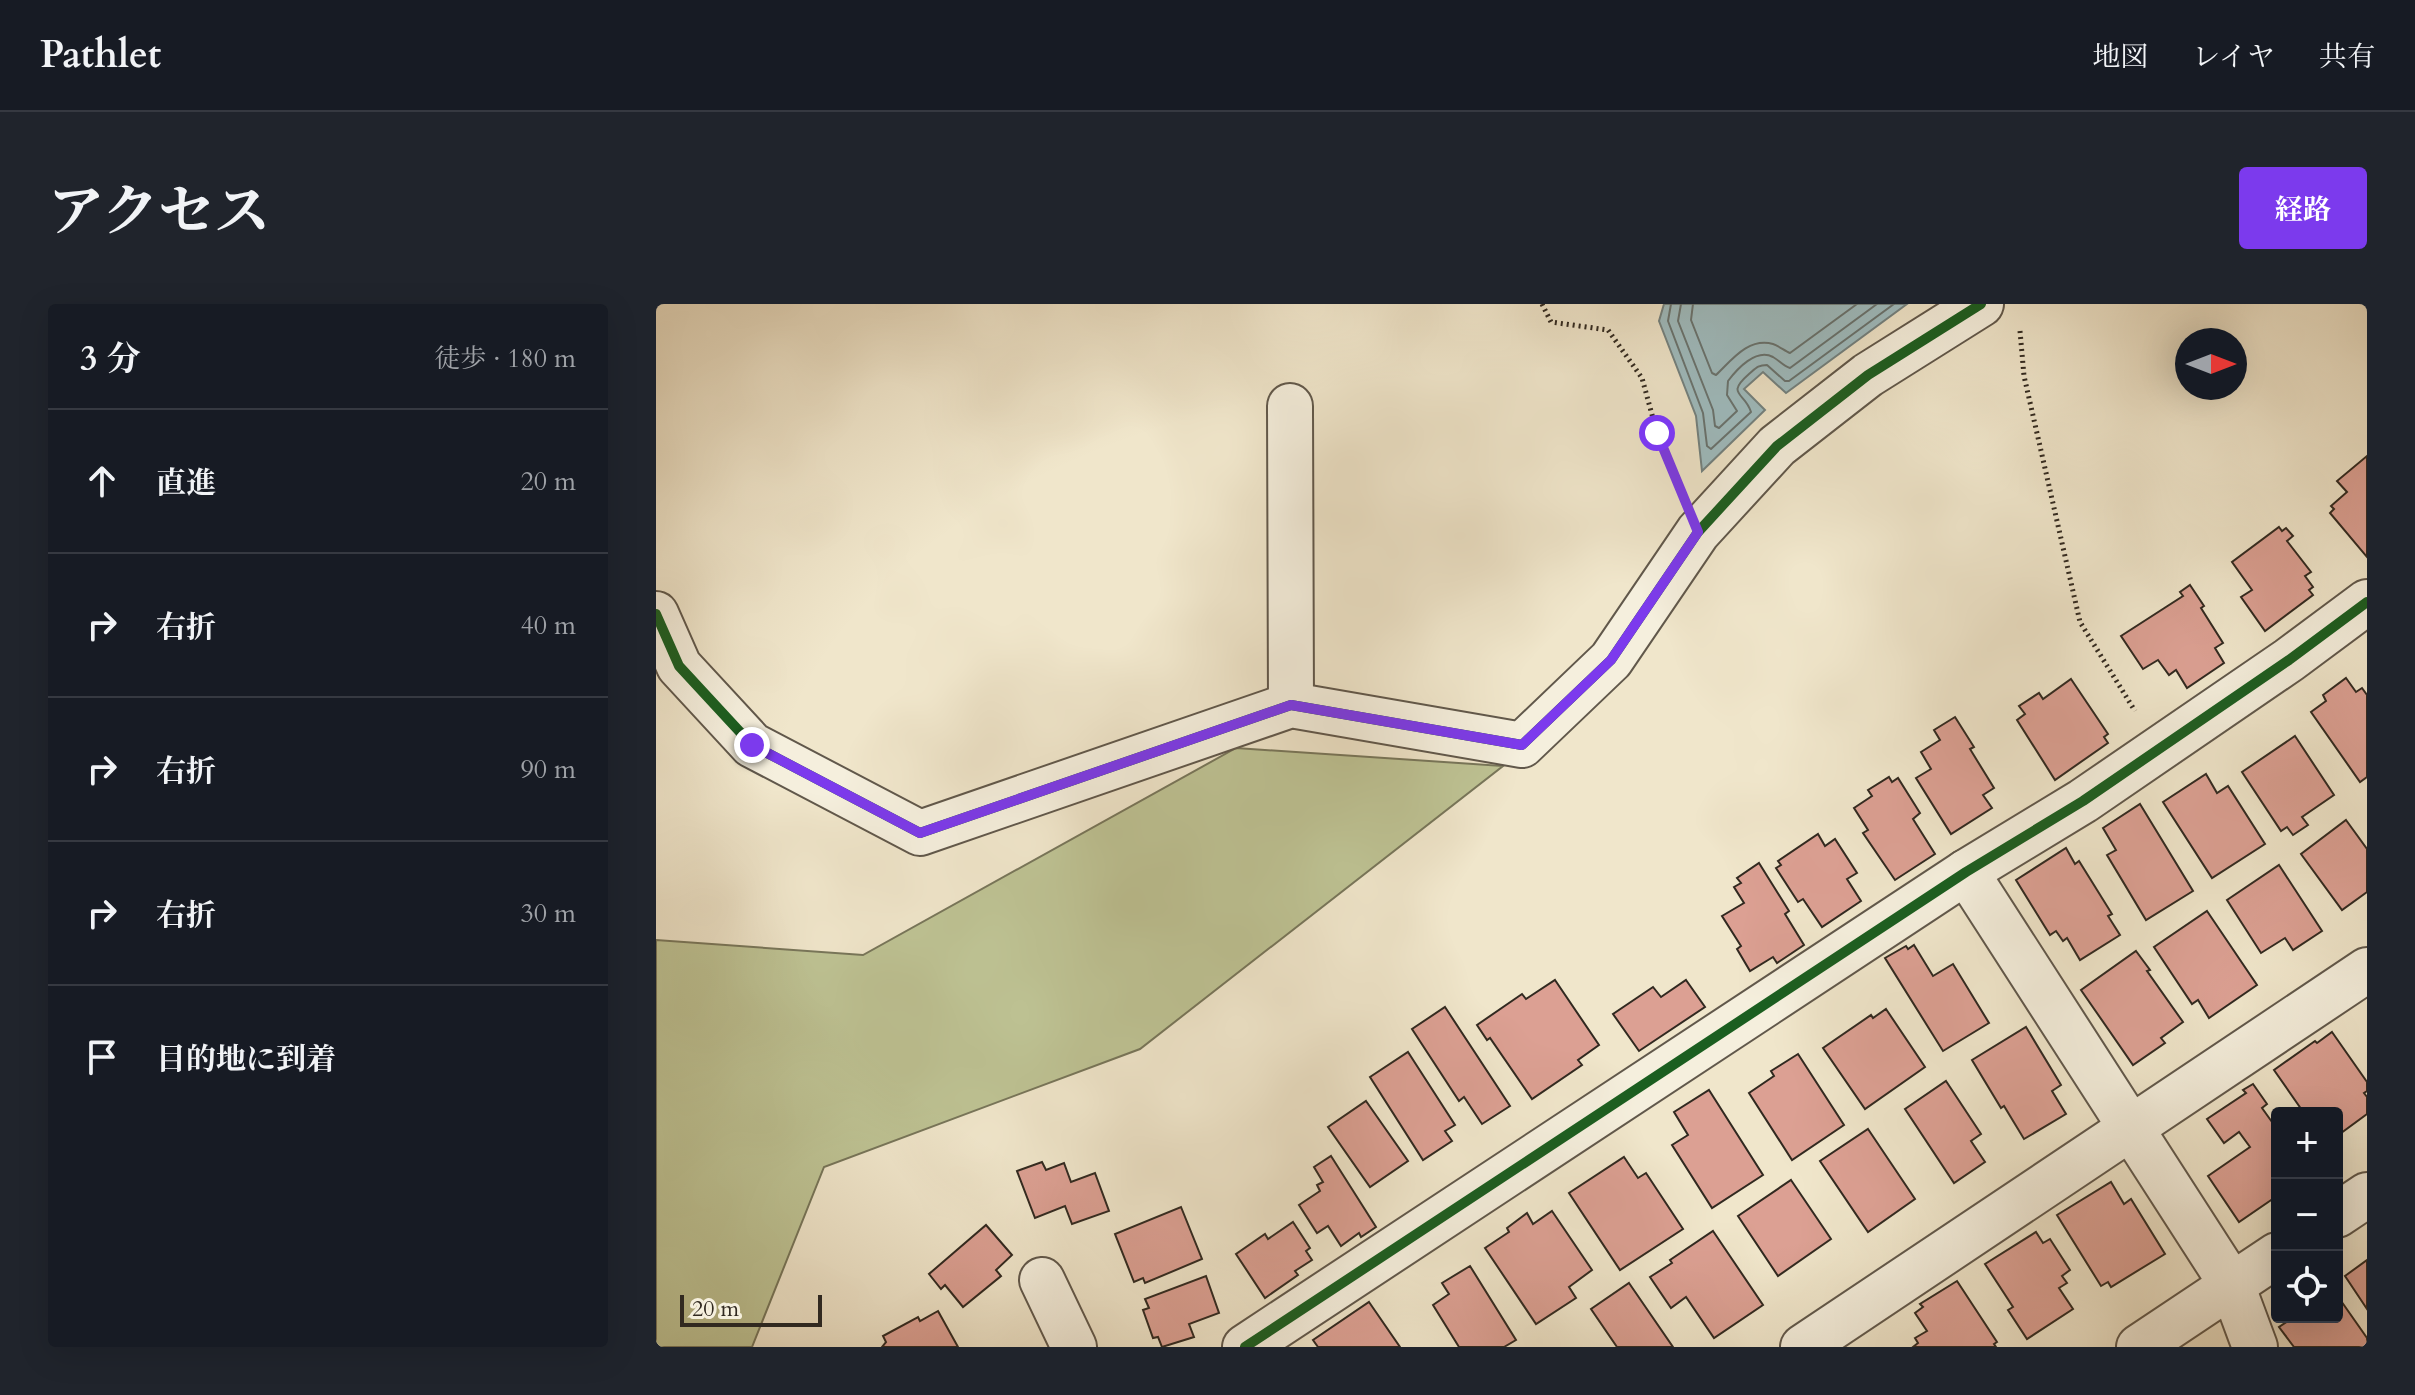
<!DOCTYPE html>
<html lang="ja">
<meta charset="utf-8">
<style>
:root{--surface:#171b24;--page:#20242c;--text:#f1f3f6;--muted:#9ea1a6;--line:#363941;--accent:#7c3aed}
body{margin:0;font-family:Cardo,"Noto Serif JP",serif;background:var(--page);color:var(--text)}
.controls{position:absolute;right:24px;bottom:24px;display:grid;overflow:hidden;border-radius:8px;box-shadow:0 8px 32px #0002}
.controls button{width:72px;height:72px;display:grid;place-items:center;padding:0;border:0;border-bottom:2px solid var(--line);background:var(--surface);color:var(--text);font:40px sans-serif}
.compass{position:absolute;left:1519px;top:24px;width:72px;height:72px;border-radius:50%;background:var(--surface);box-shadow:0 8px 32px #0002;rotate:90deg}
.scale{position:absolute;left:24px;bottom:20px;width:142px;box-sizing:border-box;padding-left:8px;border:4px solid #312920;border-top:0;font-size:22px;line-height:28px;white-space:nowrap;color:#312920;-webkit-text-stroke:6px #f5efdd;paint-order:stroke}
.stop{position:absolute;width:24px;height:24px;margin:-18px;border:6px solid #7c3aed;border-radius:50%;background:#fff}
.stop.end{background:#7c3aed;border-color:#fff;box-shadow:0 2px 8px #0008}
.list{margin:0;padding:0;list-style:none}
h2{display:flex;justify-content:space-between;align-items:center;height:104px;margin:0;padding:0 32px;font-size:34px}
h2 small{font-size:26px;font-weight:400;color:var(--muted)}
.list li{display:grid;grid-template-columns:52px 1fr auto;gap:24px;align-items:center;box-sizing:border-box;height:144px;padding:0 32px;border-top:2px solid var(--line)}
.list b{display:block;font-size:30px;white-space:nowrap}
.list em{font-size:26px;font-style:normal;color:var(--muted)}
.icon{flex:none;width:44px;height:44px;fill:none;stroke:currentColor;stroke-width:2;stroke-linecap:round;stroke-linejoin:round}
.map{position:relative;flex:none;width:1711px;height:1043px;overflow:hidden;border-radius:8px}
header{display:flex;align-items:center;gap:48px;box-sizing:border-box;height:112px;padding:0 40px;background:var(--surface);border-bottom:2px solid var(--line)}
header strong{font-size:38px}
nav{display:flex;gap:44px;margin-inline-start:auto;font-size:28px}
.intro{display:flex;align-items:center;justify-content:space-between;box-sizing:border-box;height:192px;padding:0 48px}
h1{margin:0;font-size:56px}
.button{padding:20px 36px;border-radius:8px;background:var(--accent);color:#fff;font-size:28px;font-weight:700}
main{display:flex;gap:48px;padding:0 48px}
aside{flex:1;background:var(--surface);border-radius:8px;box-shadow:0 8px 32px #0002}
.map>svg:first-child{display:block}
</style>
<header>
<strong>Pathlet</strong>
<nav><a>地図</a><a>レイヤ</a><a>共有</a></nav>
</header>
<div class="intro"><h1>アクセス</h1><a class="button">経路</a></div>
<main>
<aside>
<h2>3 分<small>徒歩 · 180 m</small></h2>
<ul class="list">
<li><svg class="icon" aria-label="ahead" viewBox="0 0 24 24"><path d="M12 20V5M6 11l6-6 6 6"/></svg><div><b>直進</b></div><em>20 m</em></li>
<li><svg class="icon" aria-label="right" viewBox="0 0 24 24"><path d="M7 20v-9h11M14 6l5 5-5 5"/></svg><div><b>右折</b></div><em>40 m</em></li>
<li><svg class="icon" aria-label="right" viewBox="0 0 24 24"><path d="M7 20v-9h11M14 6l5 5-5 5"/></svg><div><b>右折</b></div><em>90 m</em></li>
<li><svg class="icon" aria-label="right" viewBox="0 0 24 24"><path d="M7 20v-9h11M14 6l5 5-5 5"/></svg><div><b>右折</b></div><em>30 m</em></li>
<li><svg class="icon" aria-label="arrive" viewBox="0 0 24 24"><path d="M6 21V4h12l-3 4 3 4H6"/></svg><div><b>目的地に到着</b></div></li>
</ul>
</aside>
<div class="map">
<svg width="1711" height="1043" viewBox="0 0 1711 1043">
<rect width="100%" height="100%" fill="#f0e6cb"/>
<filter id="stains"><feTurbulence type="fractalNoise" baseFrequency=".0025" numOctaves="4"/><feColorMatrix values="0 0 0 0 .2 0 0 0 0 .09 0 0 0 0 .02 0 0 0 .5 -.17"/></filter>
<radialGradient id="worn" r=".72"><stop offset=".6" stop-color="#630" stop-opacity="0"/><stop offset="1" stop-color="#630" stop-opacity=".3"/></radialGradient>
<polygon fill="#bec394" stroke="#78765a" stroke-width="2" points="580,444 847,462 484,745 168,863 96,1043 0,1043 0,636 207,651"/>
<polygon fill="#9fbdc1" stroke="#738281" stroke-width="2" points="1008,0 1251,0 1130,89 1107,68 1088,85 1109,106 1046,167 1040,112 1003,17"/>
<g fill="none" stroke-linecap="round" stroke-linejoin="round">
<g stroke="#687370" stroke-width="2">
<path d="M1015 0 1012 17 1047 109 1051 142 1055 145 1095 108C1089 88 1069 91 1093 70 1100 64 1102 61 1111 61L1129 77H1133L1238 0"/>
<path d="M1025 0 1022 17 1057 106 1059 122 1063 124 1081 107 1071 91 1072 77C1081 65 1100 44 1117 53 1124 57 1127 62 1134 64L1221 0"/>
<path d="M1037 0 1035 16 1056 69 1060 71C1075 57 1092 33 1117 40 1123 42 1129 47 1134 49L1201 0"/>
</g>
</g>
<g fill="#dca093" stroke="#312920" stroke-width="2">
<polygon points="1711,152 1711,253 1674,209 1678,205 1675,202 1691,188 1681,177"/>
<polygon points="1623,223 1626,227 1630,224 1637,232 1631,237 1655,268 1649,272 1657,283 1653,286 1657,291 1609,327 1585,293 1596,286 1576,258"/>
<polygon points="1534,281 1548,302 1545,304 1567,339 1559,344 1568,359 1531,384 1520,366 1513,371 1502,356 1487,365 1465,332 1527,292 1524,288"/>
<polygon points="1690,374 1700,388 1706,384 1711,391 1711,473 1704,478 1655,408 1670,397 1667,391"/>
<polygon points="1415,375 1452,430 1448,433 1452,439 1399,476 1361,416 1369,410 1363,402 1383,389 1387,395"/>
<polygon points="1299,413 1318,443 1314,445 1338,484 1327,491 1336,504 1295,530 1260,474 1275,465 1265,448 1284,436 1278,426"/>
<polygon points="1639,432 1678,491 1646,513 1652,521 1637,531 1631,523 1625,527 1586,468"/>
<polygon points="1550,470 1561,489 1572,482 1609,540 1556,574 1507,498"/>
<polygon points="1233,473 1236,478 1242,474 1264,509 1257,515 1279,550 1239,576 1207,529 1212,526 1198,504 1216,492 1212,486"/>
<polygon points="1484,500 1537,587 1490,616 1451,551 1460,546 1447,524"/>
<polygon points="1690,516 1711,545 1711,588 1686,606 1645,550"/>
<polygon points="1162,530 1169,542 1179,535 1201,569 1191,575 1205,597 1166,623 1147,595 1142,598 1120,564 1125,561 1122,557"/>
<polygon points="1410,544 1419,560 1423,557 1456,610 1452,612 1464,631 1424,656 1411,634 1407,637 1400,627 1394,631 1360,576"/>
<polygon points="1103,559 1133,607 1129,610 1148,641 1121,659 1117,653 1094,667 1081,645 1085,642 1066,612 1088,599 1078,583 1085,579 1081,574"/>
<polygon points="1623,561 1666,627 1637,646 1629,634 1605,649 1571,596"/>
<polygon points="1551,607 1601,681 1553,714 1542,696 1536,700 1498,643"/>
<polygon points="1258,641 1277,672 1297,660 1333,719 1287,747 1229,654 1250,642 1252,645"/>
<polygon points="1480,647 1494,666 1491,667 1527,718 1505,734 1509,739 1477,761 1425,686"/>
<polygon points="899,676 943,741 922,756 926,761 876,795 834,734 831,736 821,721 866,690 870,695"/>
<polygon points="1030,676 1049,703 983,747 957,710 997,683 1005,693"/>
<polygon points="789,703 854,802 826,820 808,793 803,797 756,725"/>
<polygon points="1230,705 1269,763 1209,805 1167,744 1215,711 1217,714"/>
<polygon points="1370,723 1405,781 1396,787 1410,810 1368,835 1348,802 1345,804 1316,756"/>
<polygon points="1676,728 1711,778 1711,787 1708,789 1711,793 1711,810 1681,832 1681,809 1648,809 1618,766 1659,737 1661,739"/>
<polygon points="752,748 799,821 789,827 796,837 767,856 714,773"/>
<polygon points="1142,750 1188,821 1136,856 1093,789 1118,772 1115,767"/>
<polygon points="1290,777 1325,830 1315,837 1329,858 1298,879 1249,805"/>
<polygon points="1597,780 1611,800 1606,804 1621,825 1621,892 1583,918 1552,872 1594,843 1583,828 1568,839 1551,815 1590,789 1587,786"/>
<polygon points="1053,786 1107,871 1056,904 1016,841 1032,831 1018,808"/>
<polygon points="710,797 752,857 714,883 672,823"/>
<polygon points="1212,825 1259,895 1212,928 1164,857"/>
<polygon points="675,852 720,923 705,933 703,929 685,942 672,922 661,929 643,901 664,887 661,881 667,878 658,863"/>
<polygon points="968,853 982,874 990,869 1027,925 964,966 913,889"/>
<polygon points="386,858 390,866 408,859 415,878 439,869 453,907 416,920 409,902 379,914 361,867"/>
<polygon points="1135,876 1175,935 1122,972 1082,912"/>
<polygon points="1455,878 1468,900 1475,895 1509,950 1455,983 1452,978 1445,982 1401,911"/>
<polygon points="525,903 546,955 489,979 487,974 478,978 459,930"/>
<polygon points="896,907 936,966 913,983 920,994 880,1020 829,944 853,928 851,924 871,909 877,920"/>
<polygon points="637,918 654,944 650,947 656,956 639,967 642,971 609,994 580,950 609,930 612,935"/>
<polygon points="330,921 356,951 340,966 345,972 307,1003 289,981 285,985 273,970"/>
<polygon points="1057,927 1107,1001 1058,1034 1030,993 1015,1004 994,973 1016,959 1014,956"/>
<polygon points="1380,928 1387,939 1394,935 1414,966 1406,972 1411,979 1403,984 1417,1005 1371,1035 1352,1006 1357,1003 1329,960"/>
<polygon points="1711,956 1711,1005 1689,972"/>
<polygon points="814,962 860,1036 848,1043 803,1043 777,1001 793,990 786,979"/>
<polygon points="550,972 563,1009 533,1020 538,1033 506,1043 502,1033 497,1034 487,1006 493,1004 489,995"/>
<polygon points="1301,977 1341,1038 1338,1040 1340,1043 1257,1043 1262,1039 1259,1034 1271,1027 1259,1009 1267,1003 1264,1000"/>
<polygon points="973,979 1017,1043 961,1043 935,1005"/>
<polygon points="1683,994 1711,1034 1711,1043 1638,1043 1623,1023 1638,1013 1681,1013 1681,995"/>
<polygon points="713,998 744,1043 662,1043 657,1036"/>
<polygon points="282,1007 302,1043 226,1043 230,1038 227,1032 262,1013 264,1017"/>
</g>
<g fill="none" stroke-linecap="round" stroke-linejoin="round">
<g stroke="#61584b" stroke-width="48">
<g id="minor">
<polyline points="634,102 635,401"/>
<polyline points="0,310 23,362 96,441 264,529 635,401 866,441 955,356 1042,228 1121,142 1212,71 1325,0"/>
<polyline points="1310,568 1576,981 1599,1043"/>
<polyline points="1681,911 1711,891"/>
<polyline points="386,976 418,1043"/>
<polyline points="589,1043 1310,568 1427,497 1633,356 1711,298"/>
<polyline points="1147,1043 1711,666"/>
<polyline points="1483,1043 1621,951"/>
</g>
</g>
<g stroke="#312920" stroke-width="5" stroke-dasharray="2 4" stroke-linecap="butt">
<polyline points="886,0 895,18 952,26 986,74 1001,129 1023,183"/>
<polyline points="1364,27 1368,72 1424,318 1479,407"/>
</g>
<use href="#minor" stroke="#f5efdd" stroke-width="44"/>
<g stroke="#f5efdd" stroke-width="15">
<g id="cycleway">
<polyline points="0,310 23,362 96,441 264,529 635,401 866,441 955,356 1042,228 1121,142 1212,71 1325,0"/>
<polyline points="589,1043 1310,568 1427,497 1633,356 1711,298"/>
</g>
</g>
<use href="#cycleway" stroke="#1b5e20" stroke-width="10"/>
</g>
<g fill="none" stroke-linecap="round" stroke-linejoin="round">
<polyline stroke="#7c3aed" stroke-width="10" points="96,441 264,529 635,401 866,441 955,356 1042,228 1001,129"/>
</g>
<rect width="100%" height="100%" filter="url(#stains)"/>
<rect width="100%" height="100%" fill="url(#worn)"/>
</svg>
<div class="controls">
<button>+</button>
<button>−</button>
<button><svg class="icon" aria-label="locate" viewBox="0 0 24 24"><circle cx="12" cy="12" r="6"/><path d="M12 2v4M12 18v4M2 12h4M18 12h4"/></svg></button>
</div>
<svg class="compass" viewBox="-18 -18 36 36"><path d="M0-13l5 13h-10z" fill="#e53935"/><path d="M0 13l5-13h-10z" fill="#9ea1a6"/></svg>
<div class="scale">20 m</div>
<div class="stop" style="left:1001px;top:129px"></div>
<div class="stop end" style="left:96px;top:441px"></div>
</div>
</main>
